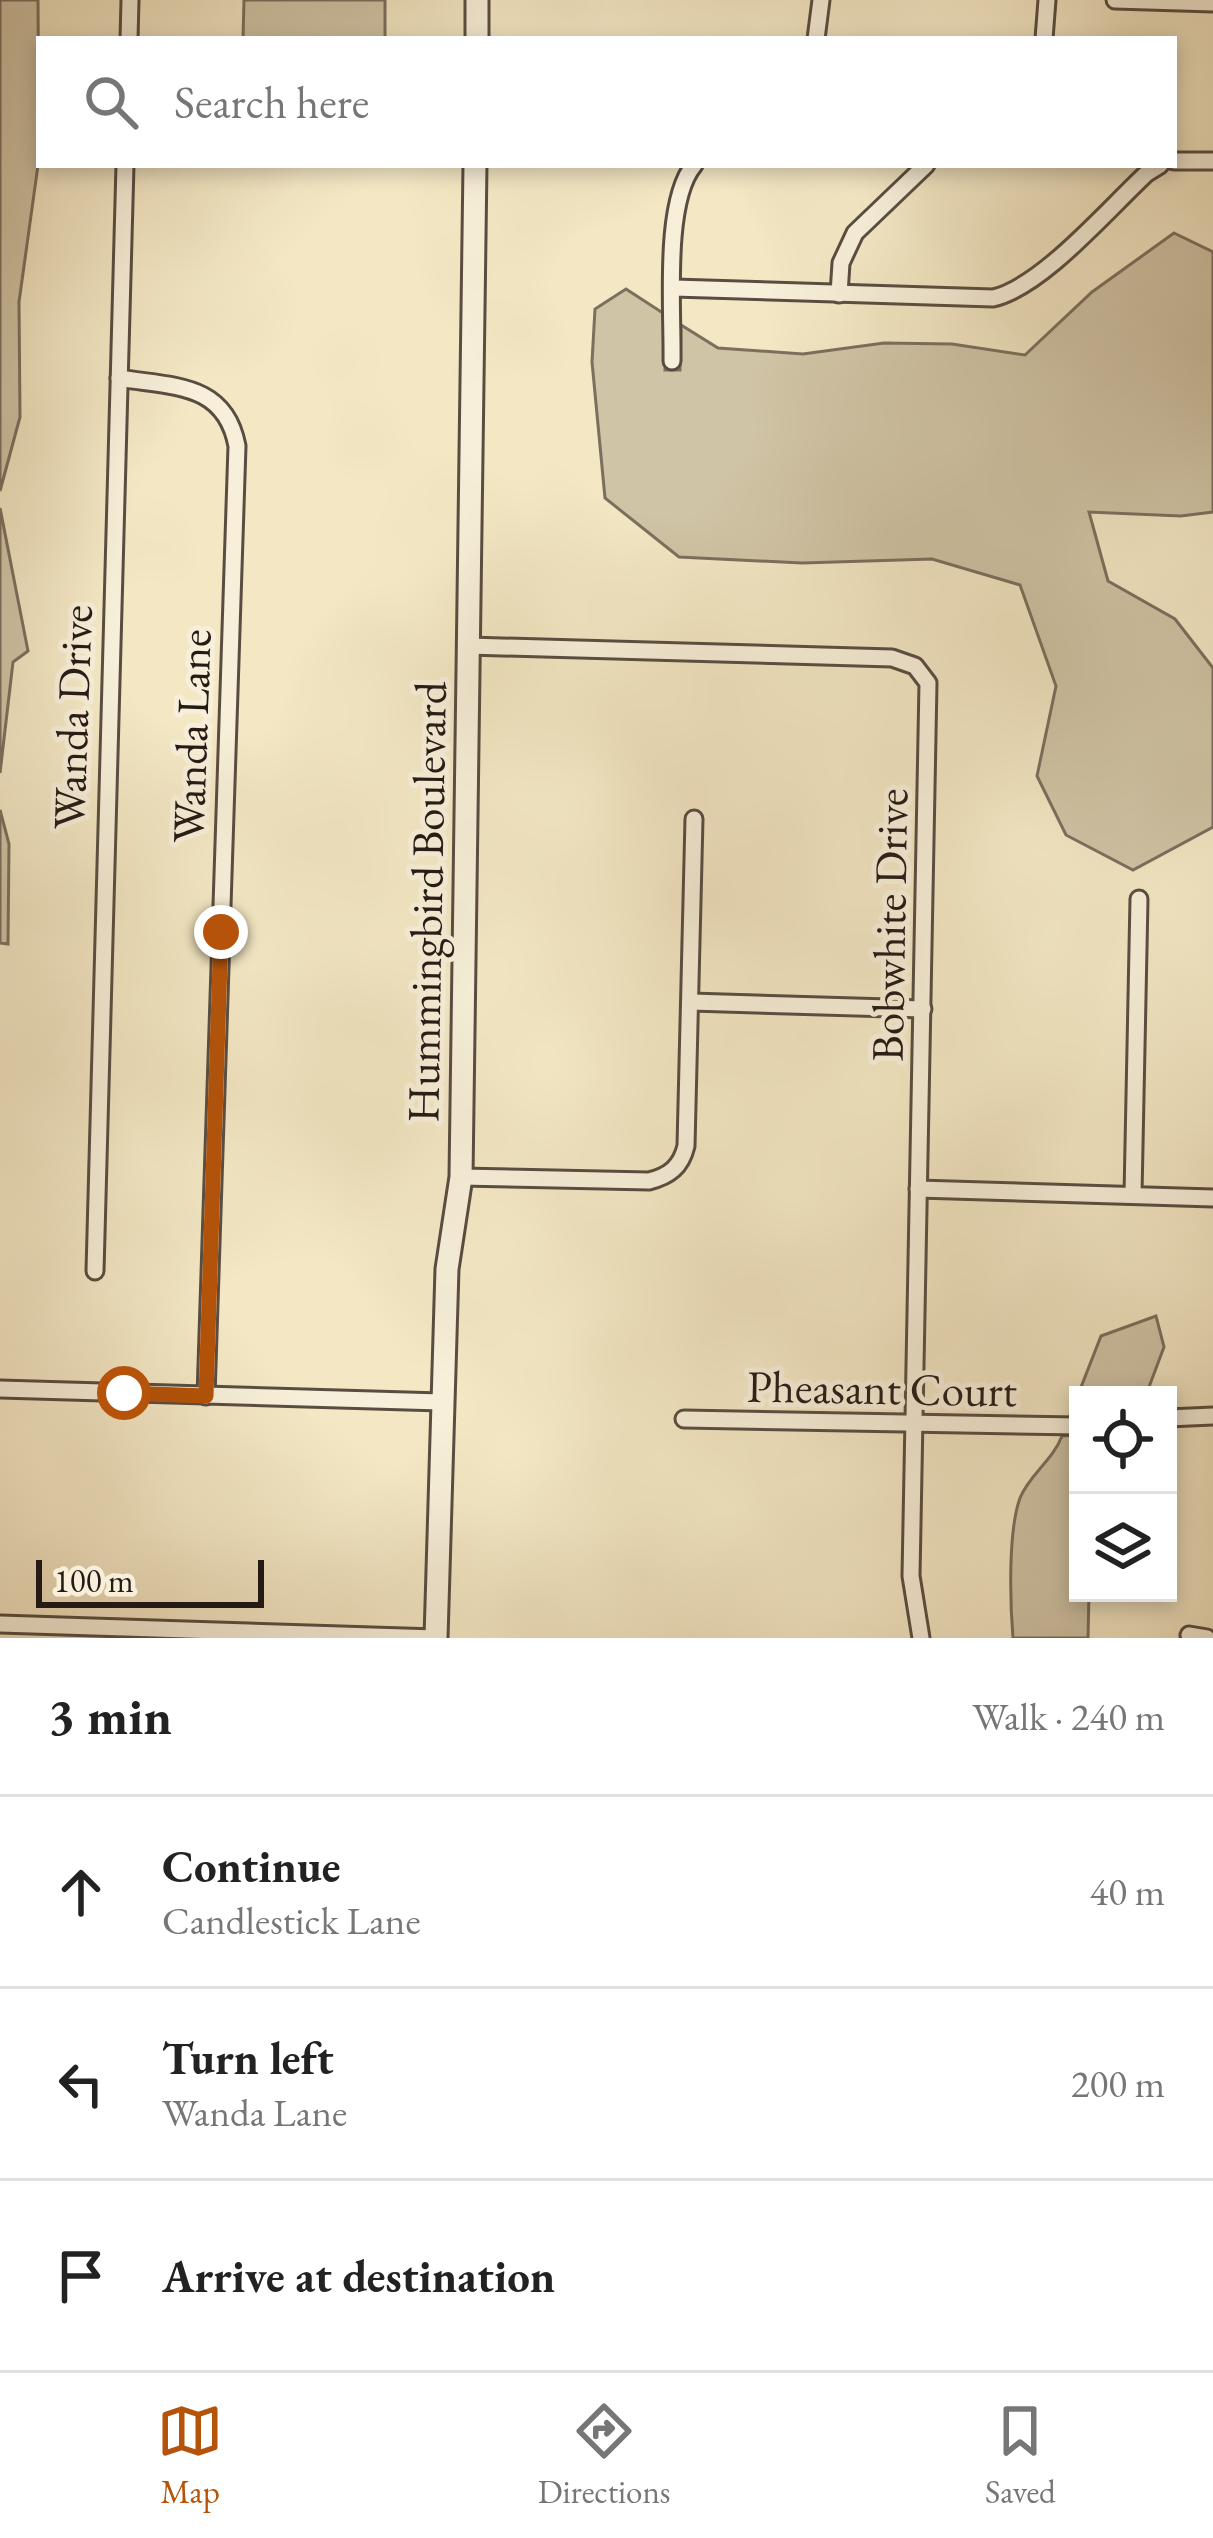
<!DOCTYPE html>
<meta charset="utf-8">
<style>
:root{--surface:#fff;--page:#f6f6f6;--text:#222;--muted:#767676;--line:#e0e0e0;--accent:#b45309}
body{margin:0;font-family:"EB Garamond",serif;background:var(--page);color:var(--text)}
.controls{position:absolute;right:36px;bottom:36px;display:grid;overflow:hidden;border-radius:0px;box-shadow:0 6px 18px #0003}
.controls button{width:108px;height:108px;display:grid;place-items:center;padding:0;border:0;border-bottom:3px solid var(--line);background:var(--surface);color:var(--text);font:60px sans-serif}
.scale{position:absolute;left:36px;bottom:30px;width:228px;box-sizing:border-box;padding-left:12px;border:6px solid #261a15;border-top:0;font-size:33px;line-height:42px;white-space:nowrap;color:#261a15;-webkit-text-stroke:9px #f7efd9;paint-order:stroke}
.stop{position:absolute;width:36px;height:36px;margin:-27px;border:9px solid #b45309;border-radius:50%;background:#fff}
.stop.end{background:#b45309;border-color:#fff;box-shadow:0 3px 12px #0008}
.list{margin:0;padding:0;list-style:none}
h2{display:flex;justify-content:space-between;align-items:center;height:156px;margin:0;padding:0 48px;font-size:51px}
h2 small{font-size:39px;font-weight:400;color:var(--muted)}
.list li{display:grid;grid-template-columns:78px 1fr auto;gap:36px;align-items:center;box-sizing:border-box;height:192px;padding:0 48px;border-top:3px solid var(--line)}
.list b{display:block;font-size:45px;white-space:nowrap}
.list p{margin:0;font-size:39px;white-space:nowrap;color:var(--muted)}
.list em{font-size:39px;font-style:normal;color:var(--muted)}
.icon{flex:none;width:66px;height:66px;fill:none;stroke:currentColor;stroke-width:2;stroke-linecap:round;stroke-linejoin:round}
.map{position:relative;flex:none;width:1213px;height:1638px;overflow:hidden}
.search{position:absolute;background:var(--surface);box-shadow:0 6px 18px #0003;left:36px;right:36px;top:36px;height:132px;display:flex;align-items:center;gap:30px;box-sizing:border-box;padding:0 42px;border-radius:0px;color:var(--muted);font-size:45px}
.sheet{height:732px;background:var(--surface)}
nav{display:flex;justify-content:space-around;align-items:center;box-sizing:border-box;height:168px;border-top:3px solid var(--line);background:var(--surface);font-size:33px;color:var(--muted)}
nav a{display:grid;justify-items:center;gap:6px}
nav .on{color:var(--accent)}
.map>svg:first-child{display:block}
</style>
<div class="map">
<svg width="1213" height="1638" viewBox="0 0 1213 1638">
<rect width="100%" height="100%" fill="#f3e7c4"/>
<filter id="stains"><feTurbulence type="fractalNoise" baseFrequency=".00167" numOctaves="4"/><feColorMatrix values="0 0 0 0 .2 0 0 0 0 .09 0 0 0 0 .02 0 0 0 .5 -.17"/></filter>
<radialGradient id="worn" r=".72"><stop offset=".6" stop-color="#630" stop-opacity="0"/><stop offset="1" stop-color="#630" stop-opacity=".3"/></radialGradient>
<g fill="#d0c4a6" stroke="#7b6f5e" stroke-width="3">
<polygon points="0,0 38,0 39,158 19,302 20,417 0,491"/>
<polygon points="244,0 385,0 385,39 243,39"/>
<polygon points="1174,233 1213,252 1213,512 1181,516 1089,512 1108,581 1175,619 1213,668 1213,827 1133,870 1066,835 1037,776 1056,686 1020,585 932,559 802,563 679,557 605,498 592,362 595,309 626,289 666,315 665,370 680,370 681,325 718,348 803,354 884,343 952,344 1025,355 1092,292"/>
<polygon points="0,508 28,651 13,662 0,773"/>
<polygon points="0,810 9,844 8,944 0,943"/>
<polygon points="1156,1316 1164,1347 1146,1395 1078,1395 1078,1417 1069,1418 1101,1336"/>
<path d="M1078 1435V1593H1089L1088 1638H1013C1010 1602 1008 1531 1020 1498 1029 1475 1053 1460 1062 1436Z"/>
</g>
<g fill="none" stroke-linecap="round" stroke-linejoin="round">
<g stroke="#594d41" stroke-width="21">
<g id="minor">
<polyline points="1115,0 1213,3"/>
<polyline points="129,39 130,0"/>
<polyline points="816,39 821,0"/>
<polyline points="1044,39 1047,0"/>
<polyline points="1174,161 1213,161"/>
<path d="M674 288 993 298C1042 287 1108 209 1147 173L1160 165"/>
<polyline points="839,294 841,263 855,233 926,165"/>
<path d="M672 361C673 311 663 202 694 165"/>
<path d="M119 378C172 387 225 382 237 446L206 1396"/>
<polyline points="469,646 892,658 915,666 928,683 911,1576 921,1638"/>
<polyline points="691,1002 923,1009"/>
<path d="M461 1177 649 1181C669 1176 681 1167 686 1146L694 819"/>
<polyline points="918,1189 1213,1198"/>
<polyline points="1133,1195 1139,899"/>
<polyline points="95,1271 125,165"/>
<polyline points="0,1389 441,1402"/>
<polyline points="1168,1418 1213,1416"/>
<polyline points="684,1419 1078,1426"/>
<polyline points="0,1624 436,1638"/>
<polyline points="1189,1635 1207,1638"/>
</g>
</g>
<g stroke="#594d41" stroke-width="27">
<g id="tertiary">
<polyline points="477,39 477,0"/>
<polyline points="436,1638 447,1269 461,1177 475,165"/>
</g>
</g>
<use href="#minor" stroke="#f7efd9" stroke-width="15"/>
<use href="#tertiary" stroke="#f7efd9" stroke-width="21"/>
</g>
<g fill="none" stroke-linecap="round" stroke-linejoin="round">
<polyline stroke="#b45309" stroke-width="15" points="124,1393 206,1396 221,932"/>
</g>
<g text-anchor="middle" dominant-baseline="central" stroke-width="10" stroke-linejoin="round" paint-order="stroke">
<g font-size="45" fill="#261a15" stroke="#f7efd9">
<text transform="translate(72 717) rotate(-88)">Wanda Drive</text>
<text transform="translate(191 736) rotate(-88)">Wanda Lane</text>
<text transform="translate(426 902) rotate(-89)">Hummingbird Boulevard</text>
<text transform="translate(889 925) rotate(-89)">Bobwhite Drive</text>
<text transform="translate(882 1388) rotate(1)">Pheasant Court</text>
</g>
</g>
<rect width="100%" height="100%" filter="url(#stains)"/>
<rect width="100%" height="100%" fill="url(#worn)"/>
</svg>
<div class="controls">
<button><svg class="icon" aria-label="locate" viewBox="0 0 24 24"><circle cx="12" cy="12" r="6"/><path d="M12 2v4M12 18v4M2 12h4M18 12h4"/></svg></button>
<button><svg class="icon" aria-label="layers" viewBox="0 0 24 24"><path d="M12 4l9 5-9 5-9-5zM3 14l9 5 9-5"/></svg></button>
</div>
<div class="scale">100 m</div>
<div class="stop" style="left:124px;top:1393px"></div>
<div class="stop end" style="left:221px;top:932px"></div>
<div class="search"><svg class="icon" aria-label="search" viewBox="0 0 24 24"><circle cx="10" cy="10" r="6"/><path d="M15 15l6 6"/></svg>Search here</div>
</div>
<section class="sheet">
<h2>3 min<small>Walk · 240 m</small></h2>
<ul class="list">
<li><svg class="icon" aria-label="ahead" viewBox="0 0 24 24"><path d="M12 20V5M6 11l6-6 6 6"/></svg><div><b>Continue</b><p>Candlestick Lane</p></div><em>40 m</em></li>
<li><svg class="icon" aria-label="left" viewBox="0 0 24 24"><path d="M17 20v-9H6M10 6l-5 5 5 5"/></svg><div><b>Turn left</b><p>Wanda Lane</p></div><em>200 m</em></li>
<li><svg class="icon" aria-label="arrive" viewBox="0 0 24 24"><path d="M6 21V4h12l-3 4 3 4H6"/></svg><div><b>Arrive at destination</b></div></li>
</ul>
</section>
<nav>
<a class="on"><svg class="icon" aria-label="map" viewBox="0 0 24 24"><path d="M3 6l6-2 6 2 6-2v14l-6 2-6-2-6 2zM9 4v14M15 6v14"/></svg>Map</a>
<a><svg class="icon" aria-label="directions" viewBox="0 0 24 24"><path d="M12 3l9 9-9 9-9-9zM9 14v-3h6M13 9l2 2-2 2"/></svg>Directions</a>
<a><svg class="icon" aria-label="saved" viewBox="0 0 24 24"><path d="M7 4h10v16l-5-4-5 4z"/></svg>Saved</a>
</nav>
